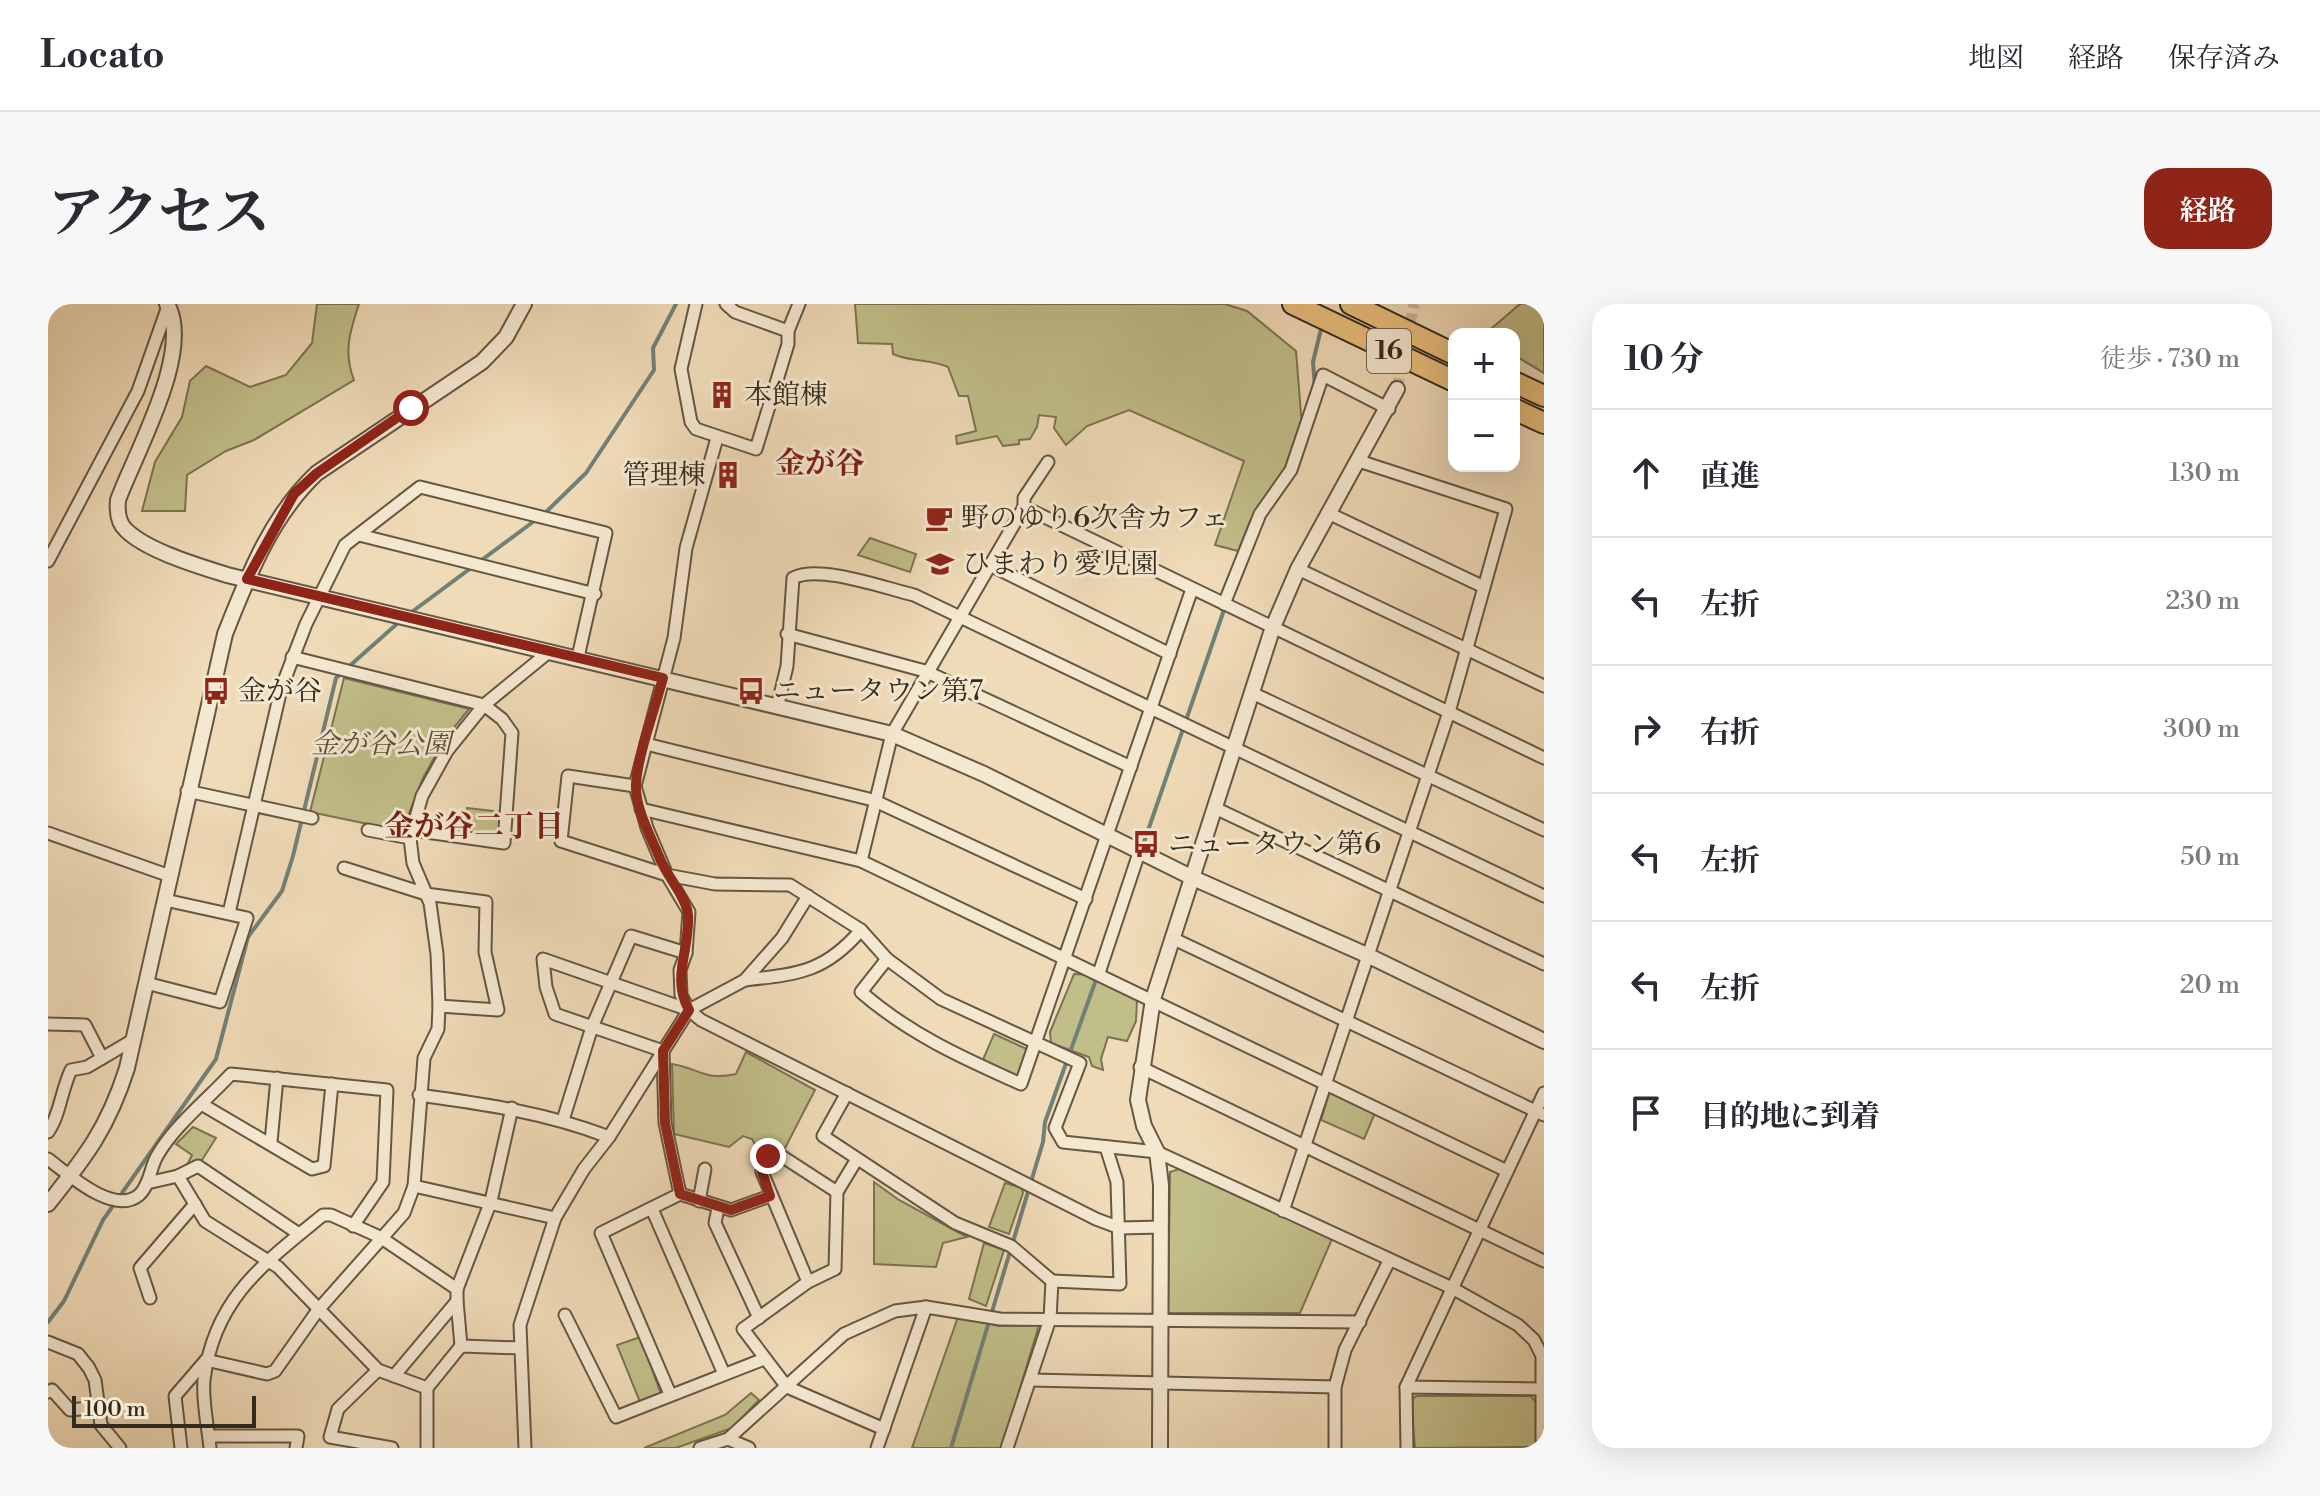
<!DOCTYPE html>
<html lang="ja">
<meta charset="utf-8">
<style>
:root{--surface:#fff;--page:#f7f7f7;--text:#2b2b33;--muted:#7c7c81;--line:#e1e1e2;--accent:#8f2418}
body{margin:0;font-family:"Libre Bodoni","Noto Serif JP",serif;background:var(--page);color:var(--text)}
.controls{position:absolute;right:24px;top:24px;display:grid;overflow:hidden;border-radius:16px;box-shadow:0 8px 32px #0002}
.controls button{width:72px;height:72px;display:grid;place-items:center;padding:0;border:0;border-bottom:2px solid var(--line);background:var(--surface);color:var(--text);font:40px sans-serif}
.scale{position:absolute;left:24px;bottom:20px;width:184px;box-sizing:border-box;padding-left:8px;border:4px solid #352b1c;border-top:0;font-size:22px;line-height:28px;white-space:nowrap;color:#352b1c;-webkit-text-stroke:6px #f5e8d1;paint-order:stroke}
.stop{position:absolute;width:24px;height:24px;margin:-18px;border:6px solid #8f2418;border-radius:50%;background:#fff}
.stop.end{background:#8f2418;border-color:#fff;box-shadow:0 2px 8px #0008}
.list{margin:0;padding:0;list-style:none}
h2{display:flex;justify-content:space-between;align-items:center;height:104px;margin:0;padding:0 32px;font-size:34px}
h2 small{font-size:26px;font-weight:400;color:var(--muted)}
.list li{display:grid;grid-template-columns:52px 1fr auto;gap:24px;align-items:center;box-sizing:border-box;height:128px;padding:0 32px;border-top:2px solid var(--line)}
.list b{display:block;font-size:30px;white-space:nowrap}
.list em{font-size:26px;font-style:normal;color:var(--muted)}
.icon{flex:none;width:44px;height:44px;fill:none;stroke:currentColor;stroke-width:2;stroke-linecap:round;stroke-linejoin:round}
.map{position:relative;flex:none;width:1496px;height:1144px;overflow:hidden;border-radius:24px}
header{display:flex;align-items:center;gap:48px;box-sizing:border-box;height:112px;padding:0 40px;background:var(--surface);border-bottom:2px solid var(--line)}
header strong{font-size:38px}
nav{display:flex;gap:44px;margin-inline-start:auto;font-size:28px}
.intro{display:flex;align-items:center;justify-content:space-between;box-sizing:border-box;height:192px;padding:0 48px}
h1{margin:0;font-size:56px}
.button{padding:20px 36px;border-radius:24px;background:var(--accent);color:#fff;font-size:28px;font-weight:700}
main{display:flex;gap:48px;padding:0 48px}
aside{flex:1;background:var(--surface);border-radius:24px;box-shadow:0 8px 32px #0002}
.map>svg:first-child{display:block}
</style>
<header>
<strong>Locato</strong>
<nav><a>地図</a><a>経路</a><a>保存済み</a></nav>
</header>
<div class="intro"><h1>アクセス</h1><a class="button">経路</a></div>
<main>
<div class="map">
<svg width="1496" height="1144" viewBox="0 0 1496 1144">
<rect width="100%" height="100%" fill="#f0dbb8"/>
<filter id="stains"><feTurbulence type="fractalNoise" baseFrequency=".0025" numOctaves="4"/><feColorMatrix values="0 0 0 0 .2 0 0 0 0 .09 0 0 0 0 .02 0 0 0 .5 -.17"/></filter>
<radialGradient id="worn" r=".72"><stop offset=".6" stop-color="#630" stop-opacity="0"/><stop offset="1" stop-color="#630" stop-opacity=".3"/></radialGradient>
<g fill="#c1be89" stroke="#7b7452" stroke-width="2">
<path d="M269 0H311C302 27 295 48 306 76L206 136 178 147 139 171 137 207H94L107 158 134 113 142 77 158 62 202 83 238 71 264 39Z"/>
<path d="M807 0H1177L1199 7 1248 47 1254 123 1238 165 1202 217 1190 247 1167 241 1196 157 1081 106 1039 122 1018 141 1006 124 1008 113 991 111 989 123 982 135 971 136V140L955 142 949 132 909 140 908 132 928 127 920 92H911L900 63C882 55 862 58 845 50L844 40 810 39Z"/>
<polygon points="1472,0 1496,0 1496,69 1466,51 1466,30 1437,30"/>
<polygon points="822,234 868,250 862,268 810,251"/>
<polygon points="296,374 421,405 396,436 375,474 354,527 262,508"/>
<polygon points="419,504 455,508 450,530 416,527"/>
<polygon points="1026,670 1042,671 1089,696 1088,717 1079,737 1060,733 1053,755 1055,766 1044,762 1041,753 1003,739 1002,728"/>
<polygon points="946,730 981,746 970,775 934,758"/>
<path d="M698 748 767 786 735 848 710 846 704 835 695 832 681 843 626 830 624 760C654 765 656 777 688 770Z"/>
<polygon points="1282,787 1327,809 1316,835 1273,816"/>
<polygon points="145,823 168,834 154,856 138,863 144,851 128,840"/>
<polygon points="1131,865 1284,935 1252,1009 1120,1009 1122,868"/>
<polygon points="826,878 851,896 919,933 895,939 888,963 826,960"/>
<polygon points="957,879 974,884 975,889 961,930 941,923"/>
<polygon points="936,939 956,946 938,1002 921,995"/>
<polygon points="910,1013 951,1022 991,1021 954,1144 864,1144"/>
<polygon points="592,1033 613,1090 592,1098 569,1041"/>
<polygon points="703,1089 711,1096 684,1124 628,1144 596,1144 677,1111"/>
<polygon points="1368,1092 1483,1092 1488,1098 1489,1143 1367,1144 1363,1097"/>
</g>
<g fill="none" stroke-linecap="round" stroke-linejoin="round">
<g stroke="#728176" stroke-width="4">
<polyline points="1267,83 1265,58 1274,21"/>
<polyline points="496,210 538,169 606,66 605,44 628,0"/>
<polyline points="361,310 489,215"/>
<polyline points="1094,544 1177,303"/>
<polyline points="0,1018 16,997 55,916 168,755 200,633 234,587 245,552 288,374 351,318"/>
<polyline points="903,1144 995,838 997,818 1049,673"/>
</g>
<polyline stroke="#cbb899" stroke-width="11" stroke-dasharray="11 5.5" stroke-linecap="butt" points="1349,85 1366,0"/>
<g stroke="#645743" stroke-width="15">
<g id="minor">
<polyline points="648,0 633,65 643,118 648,125 708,145 740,40 740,27 687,8 678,0"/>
<polyline points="740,27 751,0"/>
<polyline points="976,203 1496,454"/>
<polyline points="1280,209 1436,283"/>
<polyline points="311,231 547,290"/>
<polyline points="0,257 90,87 120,2"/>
<polyline points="942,261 1122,350"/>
<polyline points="1250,265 1496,382"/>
<polyline points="1176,300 1212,210 1243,166 1275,71 1341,105"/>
<polyline points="739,330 877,367 1083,463"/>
<polyline points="244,353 436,401 454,415 464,429 456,539 364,526"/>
<polyline points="1204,389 1496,526"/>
<path d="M730 400 739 362 745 274C771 260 836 284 866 291L1496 592"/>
<polyline points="598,440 825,496 1038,595"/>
<polyline points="587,482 520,472 513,537 619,571 667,580 742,581 813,626 839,655 893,695 1032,759 1007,824 1015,838 1109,848 1404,984 1470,1021 1486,1036 1494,1052 1494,1144"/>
<polyline points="139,487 264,514"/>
<polyline points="1167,504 1496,660"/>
<polyline points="593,505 813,557 1459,867"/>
<polyline points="320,526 362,534"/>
<polyline points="0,529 122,572"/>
<polyline points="813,557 844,430 976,203 976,194 1000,158"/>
<polyline points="296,564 378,590 438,598 437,648 450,706 391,702"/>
<polyline points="181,609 233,385 258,320 297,241 372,183 558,229 530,353"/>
<polyline points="1126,635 1496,811"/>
<path d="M839 655 813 688C861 730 915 754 973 780L1144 285"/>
<polyline points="1051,669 1092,546"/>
<path d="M697 676C751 670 777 668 813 626"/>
<polyline points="98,679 172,698 199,614 117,596"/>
<polyline points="641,706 653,716 1048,915 1072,924 1113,923"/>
<polyline points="0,720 37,721 54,754"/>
<polyline points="1092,763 1496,957"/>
<polyline points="799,789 775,832 907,919 963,942 1004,977 1002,1015 959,1144"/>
<path d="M371 791C437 800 499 809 561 833"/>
<polyline points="155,801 264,865 276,862 284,780"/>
<polyline points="515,816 544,723 583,632 638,649"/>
<path d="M0 828C12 811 13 787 23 766L39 763 85 736"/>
<polyline points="223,838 229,774"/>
<path d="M0 855C20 870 66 912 91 891 102 881 102 864 109 852 126 822 159 796 183 770L339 786 335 878 305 922"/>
<polyline points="809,855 789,888 787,965 760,978 695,1025 739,1083 836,1125"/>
<polyline points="130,872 157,917 230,963 330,1066 379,1084"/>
<polyline points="99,879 130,872 150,862 251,930"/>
<polyline points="366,882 507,914"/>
<polyline points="632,890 617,819 615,747 507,710 498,683 495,655 641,706 697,676 734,634 760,592"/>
<polyline points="651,897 657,865"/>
<polyline points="670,904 667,919 711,1014"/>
<polyline points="604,905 676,1070"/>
<polyline points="1235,907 1401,408 1458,205 1311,157"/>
<polyline points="1004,977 1072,980 1069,878 1058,843"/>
<polyline points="760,978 714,868 720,852 735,853 789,888"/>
<polyline points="102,994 92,964 147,900"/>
<polyline points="409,997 413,1042"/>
<polyline points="517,1011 568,1113 716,1055"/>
<polyline points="0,1038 30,1050 41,1064 47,1076 53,1121 72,1144"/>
<polyline points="158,1056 219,1070 227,1067 270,1006 356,909 366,882 376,754 390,725 391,702 389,650 382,599 365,559 362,534 374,492 399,447 436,401 502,347"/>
<polyline points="330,1066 290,1105 282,1133 344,1144"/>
<polyline points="346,1072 409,997 409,985 443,897 464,804"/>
<polyline points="983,1076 1287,1083"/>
<polyline points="1358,1083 1493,1085"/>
<polyline points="0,1088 4,1086 22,1106 52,1103"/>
<polyline points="622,1090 553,929 632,890 683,906 722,892"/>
<polyline points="161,1132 250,1132 248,1144"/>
<polyline points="680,1135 701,1144"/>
<polyline points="133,1144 127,1092 158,1056"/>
<path d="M162 1144C160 1123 154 1097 156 1076 166 995 215 960 275 911H283L332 933 409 985"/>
<polyline points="379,1144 379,1084 413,1042 472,1044"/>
<polyline points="477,1144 472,1021 507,914 536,865 561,833 641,706 633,691 632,666 638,649 641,608 619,571 599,524 587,482 626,334 638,244 669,134"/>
<polyline points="652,1144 680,1135 796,1030 847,1007 878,1003 952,1015 1312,1018"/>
<polyline points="829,1144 878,1003"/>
<polyline points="1287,1144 1287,1083 1297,1046 1341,957"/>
<polyline points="1359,1144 1358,1083 1496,789"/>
</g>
</g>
<g stroke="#645743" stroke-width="18">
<g id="tertiary">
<path d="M119 0C146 47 87 149 70 196 69 207 70 219 78 226 99 247 151 262 179 271L844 430 936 470 1145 574 1321 652 1496 737"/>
<path d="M0 900C38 852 60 824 79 764L177 330C200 272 223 212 269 169L434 58 458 33 476 0"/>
<polyline points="1112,1144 1113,881 1109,848 1096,822 1090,796 1105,695 1225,323 1250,265 1349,85"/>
</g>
</g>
<g stroke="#352b1c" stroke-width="24">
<g id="motorway">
<polyline points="1245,0 1406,77"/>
<polyline points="1303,0 1406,50"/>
<polyline points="1466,78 1496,92"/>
<polyline points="1466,105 1496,119"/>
</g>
</g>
<use href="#minor" stroke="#f5e8d1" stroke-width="11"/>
<use href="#tertiary" stroke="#f5e8d1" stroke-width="14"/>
<use href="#motorway" stroke="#e8be7c" stroke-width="20"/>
</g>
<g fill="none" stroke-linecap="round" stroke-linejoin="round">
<path stroke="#8f2418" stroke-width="10" d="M363 104 269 169 246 190 199 275 615 374C607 404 589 453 588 481 587 505 604 535 613 557 620 573 639 595 640 611 642 646 623 674 641 706L615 747 617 819 632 890 683 906 722 892 714 868 720 852"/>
</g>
<defs>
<g id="building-bare" transform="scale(2.16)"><path d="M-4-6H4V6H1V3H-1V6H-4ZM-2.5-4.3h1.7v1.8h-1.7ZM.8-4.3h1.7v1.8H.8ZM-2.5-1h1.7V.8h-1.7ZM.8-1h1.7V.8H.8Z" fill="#8f2418" stroke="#f5e8d1" stroke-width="2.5" paint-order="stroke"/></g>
<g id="cafe-bare" transform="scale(2.16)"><path d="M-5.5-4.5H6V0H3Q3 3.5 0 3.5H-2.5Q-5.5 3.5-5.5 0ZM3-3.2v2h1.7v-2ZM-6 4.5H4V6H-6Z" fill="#8f2418" stroke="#f5e8d1" stroke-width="2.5" paint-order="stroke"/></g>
<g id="school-bare" transform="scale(2.16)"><path d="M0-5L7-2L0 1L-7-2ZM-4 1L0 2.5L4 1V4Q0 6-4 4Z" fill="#8f2418" stroke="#f5e8d1" stroke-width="2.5" paint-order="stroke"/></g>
<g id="bus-bare" transform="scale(2.16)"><path d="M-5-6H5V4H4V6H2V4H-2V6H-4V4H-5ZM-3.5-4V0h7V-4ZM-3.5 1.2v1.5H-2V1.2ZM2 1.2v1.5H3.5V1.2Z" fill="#8f2418" stroke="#f5e8d1" stroke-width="2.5" paint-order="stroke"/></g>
</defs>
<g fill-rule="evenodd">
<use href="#building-bare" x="674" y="91"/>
<use href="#building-bare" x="680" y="171"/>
<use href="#cafe-bare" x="891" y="214"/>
<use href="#school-bare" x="892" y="260"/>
<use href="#bus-bare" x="168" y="387"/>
<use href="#bus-bare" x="703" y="387"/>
<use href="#bus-bare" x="1098" y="540"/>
</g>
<g text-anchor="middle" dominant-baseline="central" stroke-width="6" stroke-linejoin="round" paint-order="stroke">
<rect fill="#f5e8d1" stroke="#6f6452" stroke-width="2" x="1319" y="25" width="44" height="44" rx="6"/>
<g font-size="26" font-weight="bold" fill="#352b1c">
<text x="1341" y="47">16</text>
</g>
<g font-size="28" fill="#352b1c" stroke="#f5e8d1" text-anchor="start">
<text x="696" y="91">本館棟</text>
<text x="658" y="171" text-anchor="end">管理棟</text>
<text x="913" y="214">野のゆり6次舎カフェ</text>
<text x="914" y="260">ひまわり愛児園</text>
<text x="190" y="387">金が谷</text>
<text x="725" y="387">ニュータウン第7</text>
<text x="1120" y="540">ニュータウン第6</text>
</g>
<g font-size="28" font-style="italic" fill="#585037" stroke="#f5e8d1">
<text x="333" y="440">金が谷公園</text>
</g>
<g font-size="30" font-weight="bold" fill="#7a1f14" stroke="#f5e8d1">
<text x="772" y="160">金が谷</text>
<text x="426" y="523">金が谷二丁目</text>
</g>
</g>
<rect width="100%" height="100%" filter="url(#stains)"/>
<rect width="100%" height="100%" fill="url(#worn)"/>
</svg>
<div class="controls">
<button>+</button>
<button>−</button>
</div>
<div class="scale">100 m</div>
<div class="stop" style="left:363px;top:104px"></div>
<div class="stop end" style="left:720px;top:852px"></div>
</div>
<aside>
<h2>10 分<small>徒歩 · 730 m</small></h2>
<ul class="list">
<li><svg class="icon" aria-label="ahead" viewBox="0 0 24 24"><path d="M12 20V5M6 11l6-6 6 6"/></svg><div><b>直進</b></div><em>130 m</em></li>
<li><svg class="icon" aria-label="left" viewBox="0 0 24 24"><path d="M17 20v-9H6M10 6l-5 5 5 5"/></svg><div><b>左折</b></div><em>230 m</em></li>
<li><svg class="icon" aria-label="right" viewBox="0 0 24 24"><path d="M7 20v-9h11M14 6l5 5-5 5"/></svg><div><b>右折</b></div><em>300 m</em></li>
<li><svg class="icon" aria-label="left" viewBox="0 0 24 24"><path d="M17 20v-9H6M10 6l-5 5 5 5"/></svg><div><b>左折</b></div><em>50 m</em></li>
<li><svg class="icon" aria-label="left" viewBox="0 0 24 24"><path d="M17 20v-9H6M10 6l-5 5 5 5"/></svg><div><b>左折</b></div><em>20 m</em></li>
<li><svg class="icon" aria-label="arrive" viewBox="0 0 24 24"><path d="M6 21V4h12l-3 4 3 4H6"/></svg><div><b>目的地に到着</b></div></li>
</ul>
</aside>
</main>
